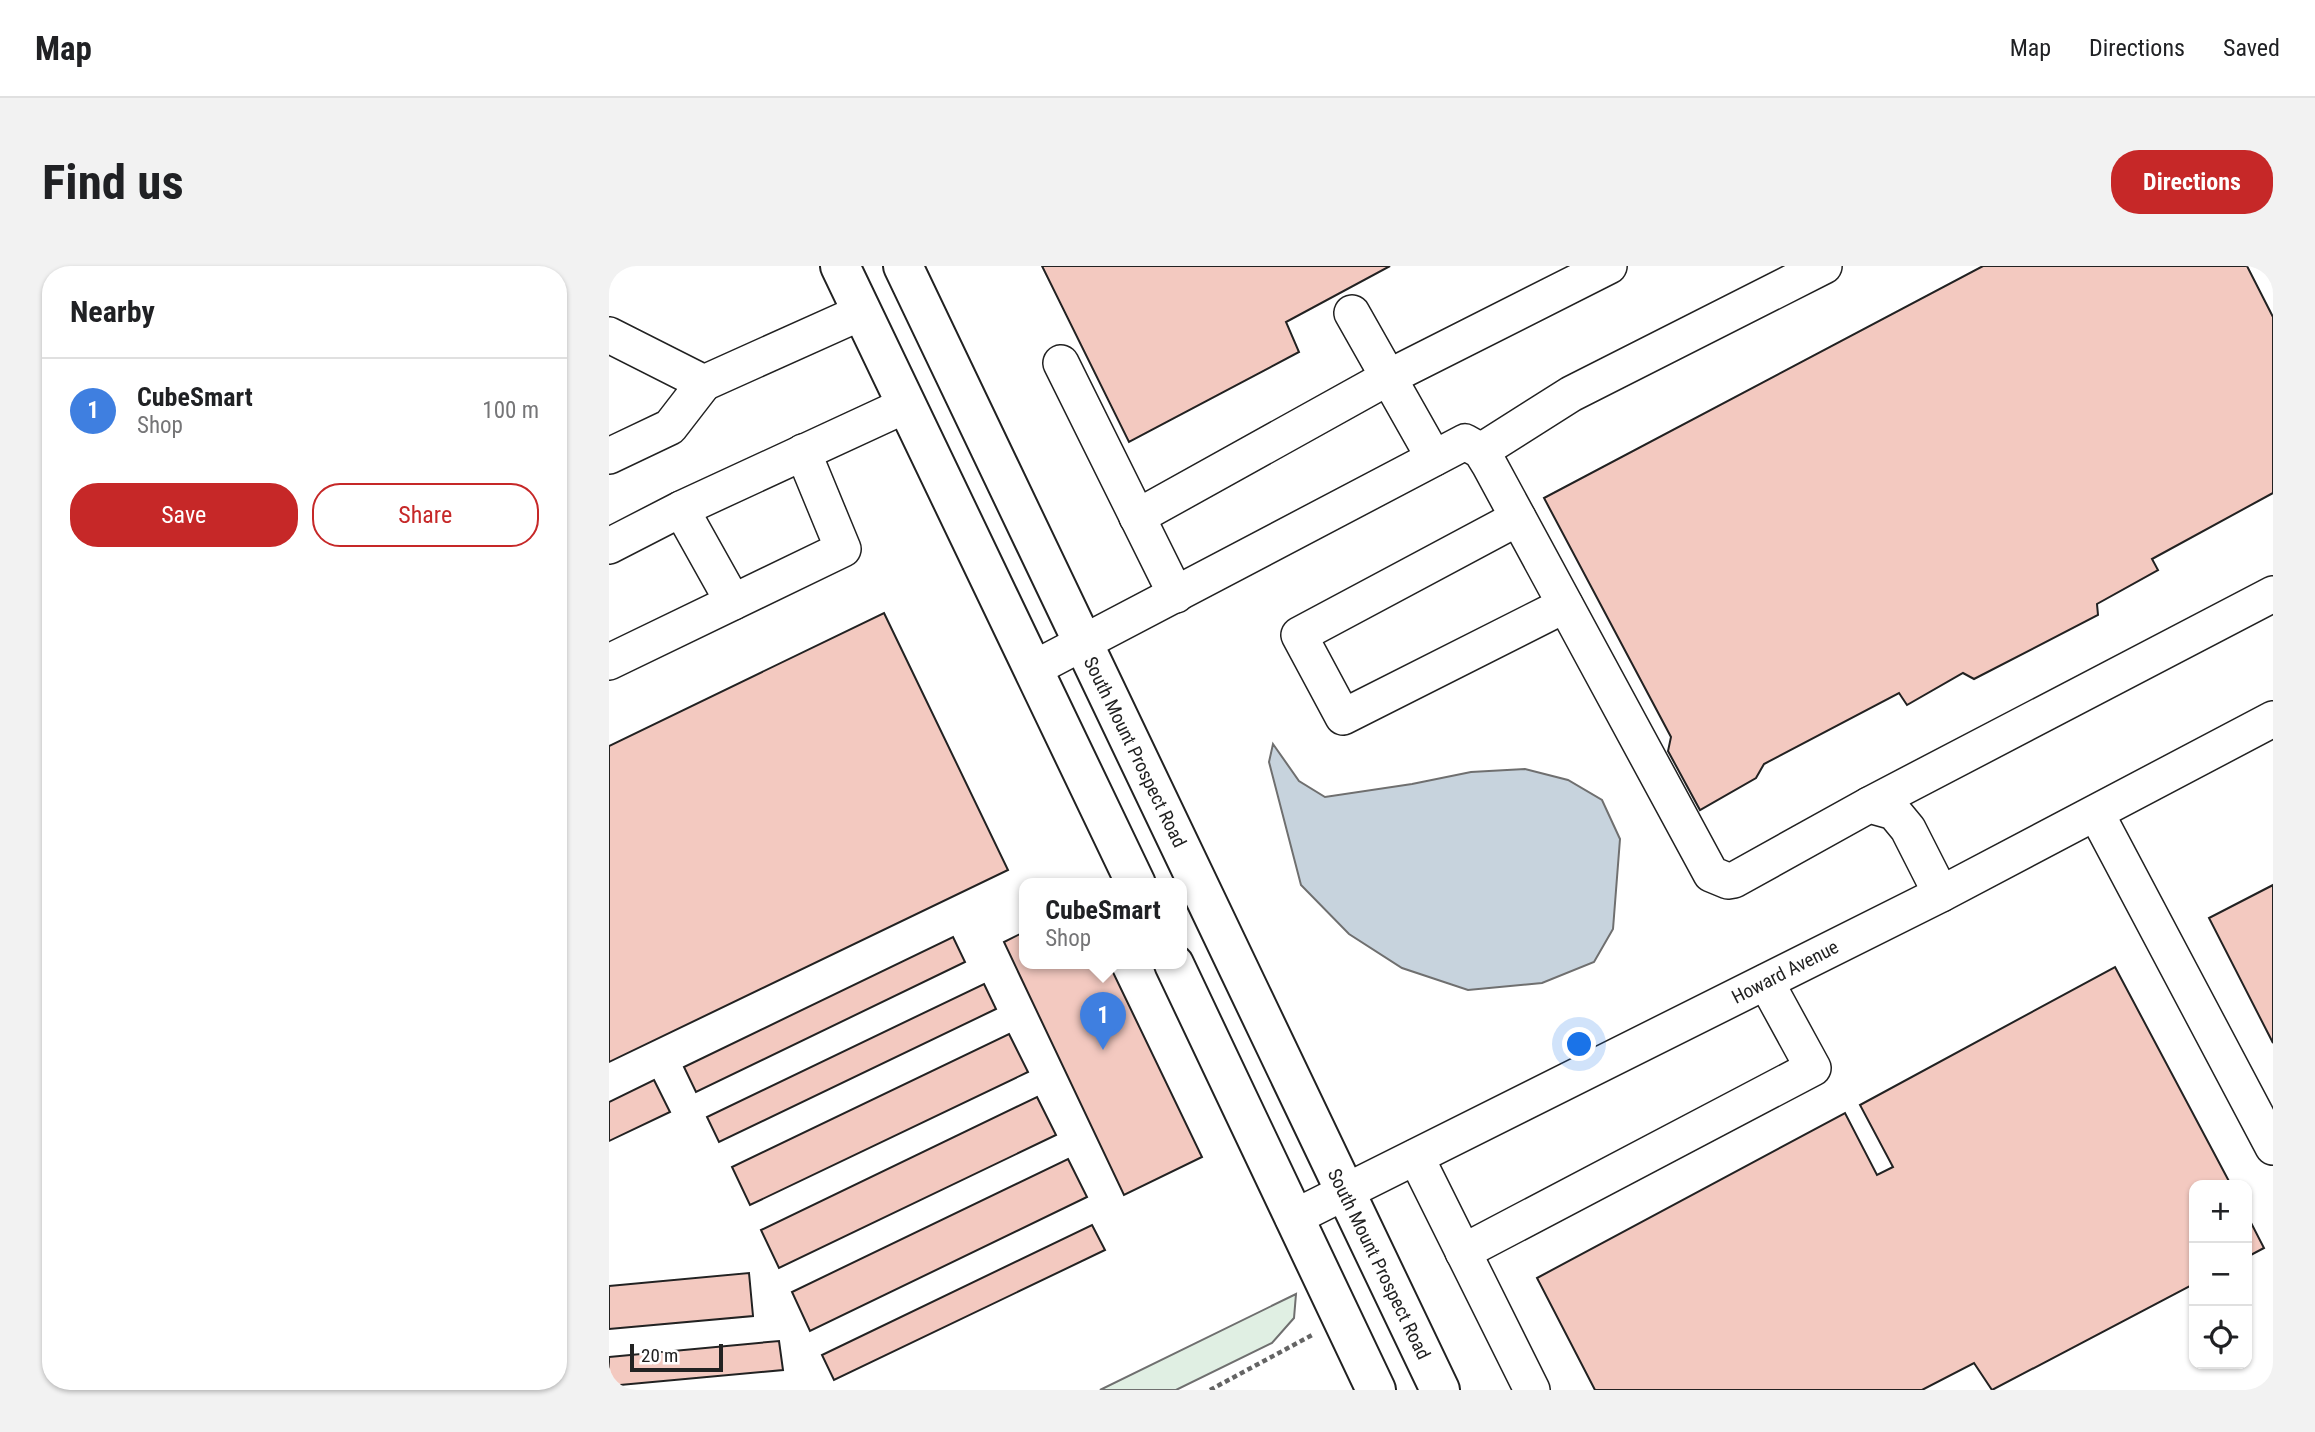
<!DOCTYPE html>
<meta charset="utf-8">
<style>
:root{--surface:#fff;--page:#f2f2f2;--text:#202124;--muted:#757577;--line:#e0e0e0;--accent:#c62828}
body{margin:0;font-family:"Roboto Condensed",sans-serif;background:var(--page);color:var(--text)}
.controls{position:absolute;right:21px;bottom:21px;display:grid;overflow:hidden;border-radius:14px;box-shadow:0 2px 5px #0004}
.controls button{width:63px;height:63px;display:grid;place-items:center;padding:0;border:0;border-bottom:2px solid var(--line);background:var(--surface);color:var(--text);font:35px sans-serif}
.scale{position:absolute;left:21px;bottom:18px;width:93px;box-sizing:border-box;padding-left:7px;border:4px solid #222;border-top:0;font-size:19px;line-height:24px;white-space:nowrap;color:#222;-webkit-text-stroke:5px #fff;paint-order:stroke}
.you{position:absolute;left:971px;top:779px;width:24px;height:24px;margin:-18px;border:5px solid #fff;border-radius:50%;background:#1a73e8;box-shadow:0 0 0 10px #1a73e833}
.badge{display:grid;place-items:center;width:46px;height:46px;border-radius:50%;background:var(--accent);color:#fff;font-size:23px;font-weight:700}
.pin{position:absolute;translate:-50% -58px;filter:drop-shadow(0 2px 4px #0008)}
.pin::after{content:'';position:absolute;top:37px;width:24px;height:21px;background:inherit;clip-path:polygon(0 0,100% 0,50% 100%)}
.popup{position:absolute;left:410px;top:612px;width:168px;height:91px;box-sizing:border-box;display:grid;place-content:center;border-radius:14px;background:var(--surface);filter:drop-shadow(0 2px 5px #0005);font-size:23px;white-space:nowrap;color:var(--muted)}
.popup b{font-size:26px;color:var(--text)}
.popup::after{content:'';position:absolute;left:50%;top:100%;margin-left:-14px;border:14px solid transparent;border-top-color:var(--surface)}
.list{margin:0;padding:0;list-style:none}
h2{display:flex;justify-content:space-between;align-items:center;height:91px;margin:0;padding:0 28px;font-size:30px}
h2 small{font-size:23px;font-weight:400;color:var(--muted)}
.list li{display:grid;grid-template-columns:46px 1fr auto;gap:21px;align-items:center;box-sizing:border-box;height:105px;padding:0 28px;border-top:2px solid var(--line)}
.list b{display:block;font-size:26px;white-space:nowrap}
.list p{margin:0;font-size:23px;white-space:nowrap;color:var(--muted)}
.list em{font-size:23px;font-style:normal;color:var(--muted)}
.actions{display:flex;gap:14px;padding:21px 28px}
.actions a{flex:1;padding:16px 0;border:2px solid var(--accent);border-radius:28px;text-align:center;font-size:24px;color:var(--accent)}
.actions .main{background:var(--accent);color:#fff}
.icon{flex:none;width:38px;height:38px;fill:none;stroke:currentColor;stroke-width:2;stroke-linecap:round;stroke-linejoin:round}
.map{position:relative;flex:none;width:1664px;height:1124px;overflow:hidden;border-radius:28px}
header{display:flex;align-items:center;gap:42px;box-sizing:border-box;height:98px;padding:0 35px;background:var(--surface);border-bottom:2px solid var(--line)}
header strong{font-size:33px}
nav{display:flex;gap:38px;margin-inline-start:auto;font-size:24px}
.intro{display:flex;align-items:center;justify-content:space-between;box-sizing:border-box;height:168px;padding:0 42px}
h1{margin:0;font-size:49px}
.button{padding:18px 32px;border-radius:28px;background:var(--accent);color:#fff;font-size:24px;font-weight:700}
main{display:flex;gap:42px;padding:0 42px}
aside{flex:1;background:var(--surface);border-radius:28px;box-shadow:0 2px 5px #0004}
.map>svg:first-child{display:block}
</style>
<header>
<strong>Map</strong>
<nav><a>Map</a><a>Directions</a><a>Saved</a></nav>
</header>
<div class="intro"><h1>Find us</h1><a class="button">Directions</a></div>
<main>
<aside>
<h2>Nearby<small></small></h2>
<ul class="list">
<li><span class="badge" style="background:#3f7fe0">1</span><div><b>CubeSmart</b><p>Shop</p></div><em>100 m</em></li>
</ul>
<div class="actions"><a class="main">Save</a><a>Share</a></div>
</aside>
<div class="map">
<svg width="1664" height="1124" viewBox="0 0 1664 1124">
<rect width="100%" height="100%" fill="#fff"/>
<polygon fill="#e0efe3" stroke="#6f6f6f" stroke-width="2" points="687,1028 685,1052 663,1077 567,1124 491,1124"/>
<polygon fill="#c7d3dd" stroke="#6f6f6f" stroke-width="2" points="664,478 690,515 716,531 803,518 862,506 916,503 959,514 993,534 1011,573 1004,663 985,696 933,717 859,724 793,702 740,668 692,619 660,496"/>
<g fill="#f3c9c0" stroke="#222" stroke-width="2">
<polygon points="433,0 781,0 677,56 690,86 520,176"/>
<polygon points="1374,0 1638,0 1664,51 1664,227 1543,293 1549,304 1488,338 1489,349 1365,413 1354,407 1298,439 1290,427 1155,498 1147,512 1091,544 1059,485 1062,471 935,232"/>
<polygon points="275,347 399,604 0,796 0,480"/>
<polygon points="1664,619 1664,777 1600,652"/>
<polygon points="415,666 415,698 500,698 593,891 515,929 395,676"/>
<polygon points="344,671 356,696 87,826 75,801"/>
<polygon points="1506,701 1622,919 1585,919 1585,1018 1383,1124 1365,1097 1313,1124 986,1124 928,1012 1236,847 1268,909 1284,901 1251,839"/>
<polygon points="375,718 387,743 110,876 98,851"/>
<polygon points="400,768 419,806 141,939 123,901"/>
<polygon points="45,814 61,846 0,875 0,836"/>
<polygon points="428,831 447,869 170,1002 152,964"/>
<polygon points="459,893 478,931 201,1065 183,1026"/>
<polygon points="1638,949 1655,982 1638,991"/>
<polygon points="483,959 496,984 225,1114 213,1089"/>
<polygon points="140,1007 144,1050 0,1063 0,1020"/>
<polygon points="170,1075 174,1104 0,1120 0,1091"/>
</g>
<g fill="none" stroke-linecap="round" stroke-linejoin="round">
<g stroke="#222" stroke-width="38">
<g id="minor">
<polyline points="743,47 825,192"/>
<polyline points="0,69 95,117 253,46"/>
<polyline points="452,97 567,329"/>
<polyline points="872,185 962,128 1215,0"/>
<polyline points="0,190 61,161 95,117"/>
<polyline points="72,243 124,336"/>
<polyline points="528,251 780,111 1000,0"/>
<polyline points="909,252 690,369 734,451 956,339"/>
<polyline points="0,280 72,243 297,139"/>
<polyline points="0,396 234,283 194,186"/>
<polyline points="424,403 856,176 872,185 880,198 1102,608 1119,615 1125,614 1260,539 1285,546 1299,563 1332,628"/>
<polyline points="1260,539 1664,328"/>
<polyline points="1487,547 1664,881"/>
<polyline points="807,891 923,1124"/>
<polyline points="684,952 1332,628 1664,453"/>
<polyline points="854,986 1204,802 1157,716"/>
</g>
</g>
<g stroke="#222" stroke-width="42">
<g id="major">
<polyline points="231,0 527,618"/>
<polyline points="294,0 831,1124"/>
<polyline points="565,698 767,1124"/>
</g>
</g>
<polyline stroke="#646464" stroke-width="4.5" stroke-dasharray="5 3.5" stroke-linecap="butt" points="601,1124 705,1068"/>
<use href="#minor" stroke="#fff" stroke-width="35"/>
<use href="#major" stroke="#fff" stroke-width="38"/>
</g>
<g text-anchor="middle" dominant-baseline="central" stroke-width="5" stroke-linejoin="round" paint-order="stroke">
<g font-size="19" fill="#222" stroke="#fff">
<text transform="translate(526 486) rotate(64)">South Mount Prospect Road</text>
<text transform="translate(1176 706) rotate(-27)">Howard Avenue</text>
<text transform="translate(770 998) rotate(64)">South Mount Prospect Road</text>
</g>
</g>
</svg>
<div class="controls">
<button>+</button>
<button>−</button>
<button><svg class="icon" aria-label="locate" viewBox="0 0 24 24"><circle cx="12" cy="12" r="6"/><path d="M12 2v4M12 18v4M2 12h4M18 12h4"/></svg></button>
</div>
<div class="scale">20 m</div>
<div class="you"></div>
<div class="pin badge" style="left:494px;top:784px;background:#3f7fe0">1</div>
<div class="popup"><b>CubeSmart</b>Shop</div>
</div>
</main>
